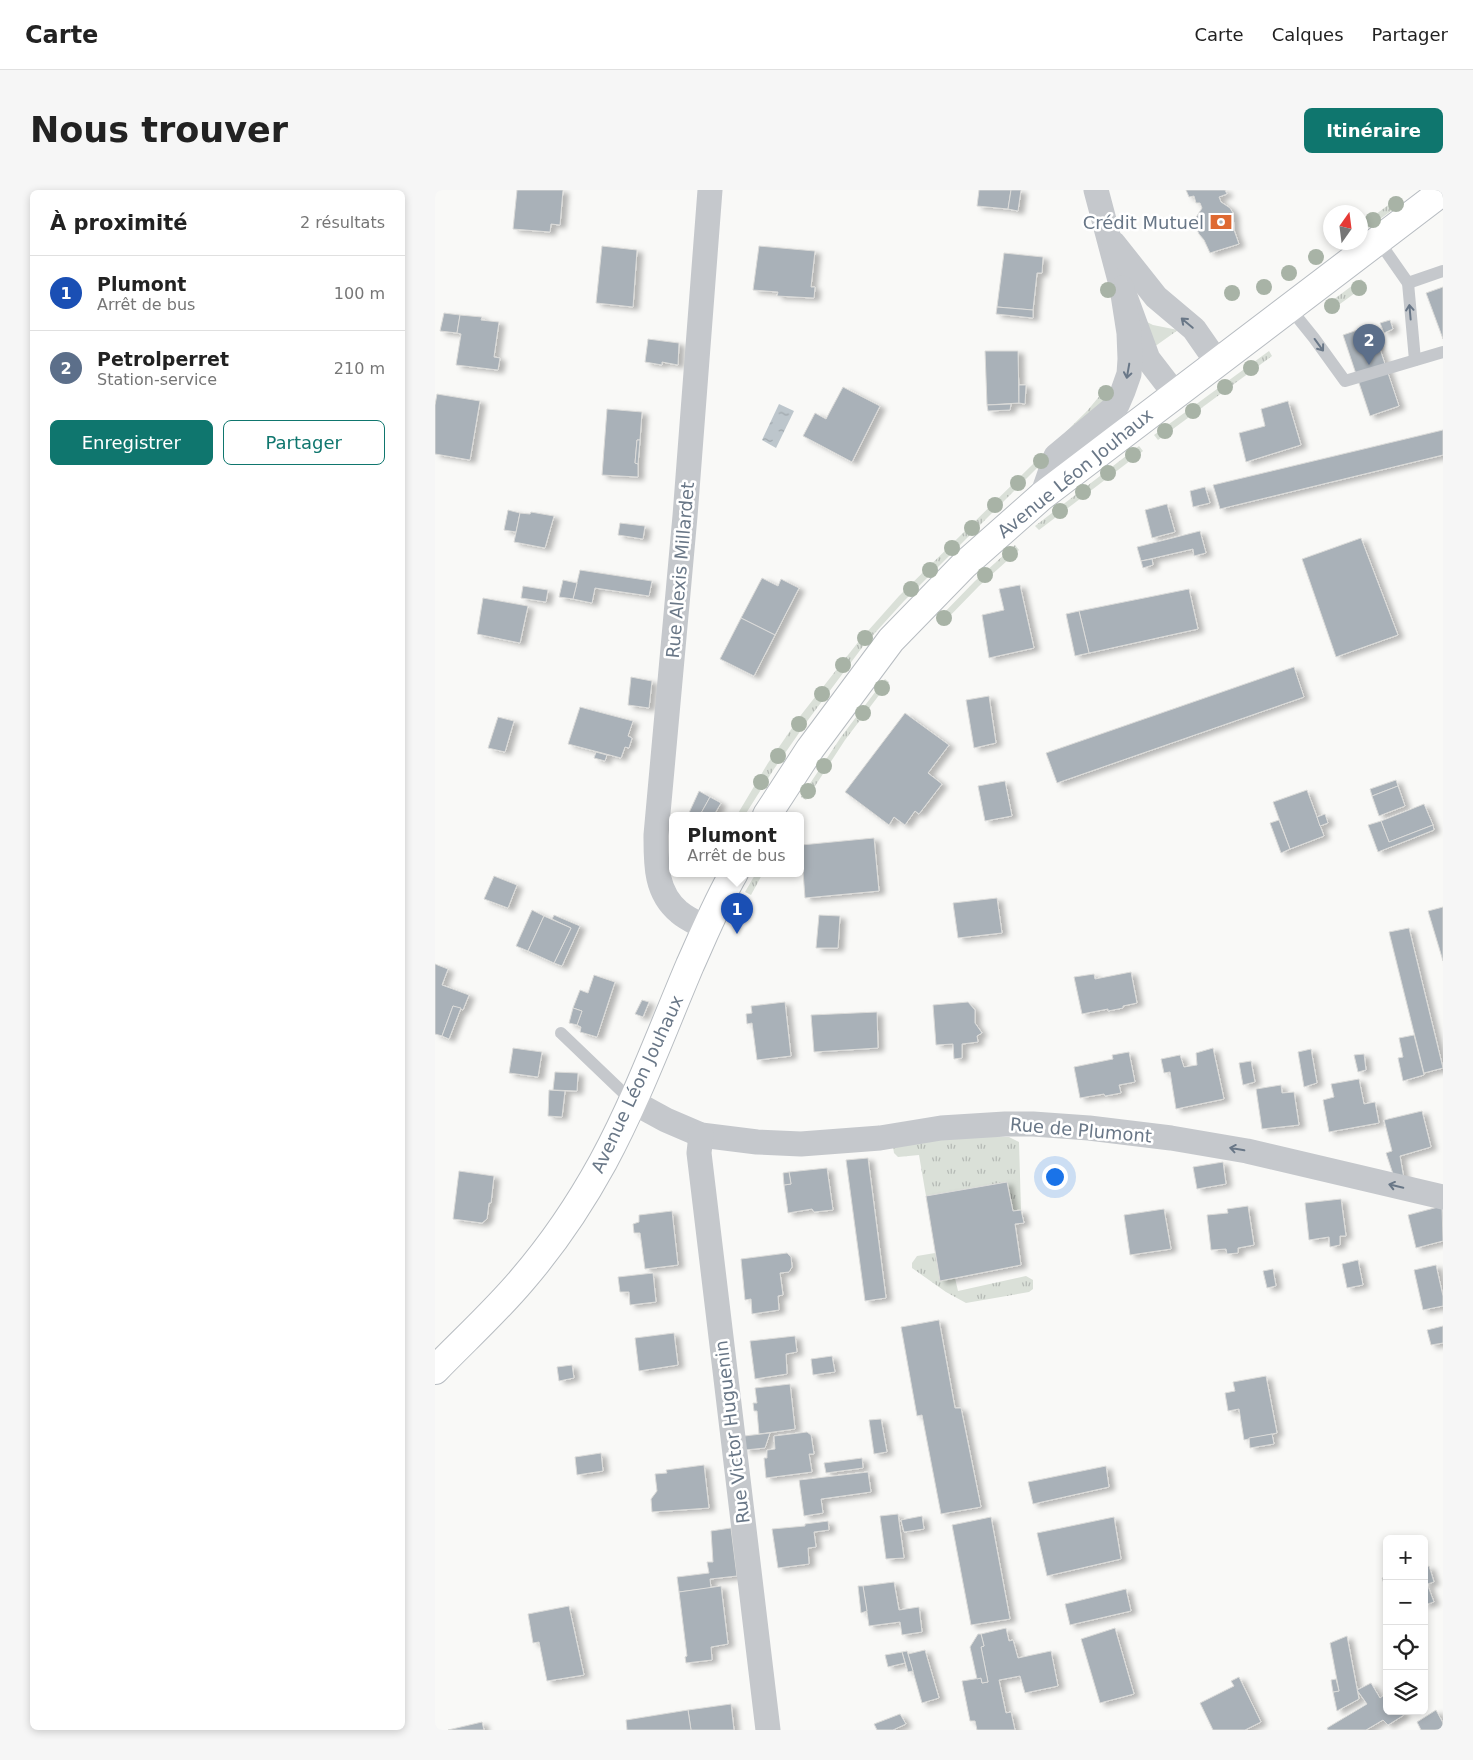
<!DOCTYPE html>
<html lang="fr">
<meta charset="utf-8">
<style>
:root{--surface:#fff;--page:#f6f6f6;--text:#222;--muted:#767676;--line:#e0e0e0;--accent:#0f766e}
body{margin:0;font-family:"DejaVu Sans",sans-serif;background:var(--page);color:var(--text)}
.controls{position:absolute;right:15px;bottom:15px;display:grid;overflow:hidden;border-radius:8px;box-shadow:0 2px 8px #0003}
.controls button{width:45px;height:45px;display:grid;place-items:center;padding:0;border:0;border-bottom:1px solid var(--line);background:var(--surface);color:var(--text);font:25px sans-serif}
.compass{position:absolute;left:888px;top:15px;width:45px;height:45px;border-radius:50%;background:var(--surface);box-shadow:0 2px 8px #0003;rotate:14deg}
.you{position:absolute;left:619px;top:986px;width:18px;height:18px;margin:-12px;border:4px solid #fff;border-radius:50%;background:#1a73e8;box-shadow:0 0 0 8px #1a73e833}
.badge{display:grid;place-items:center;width:32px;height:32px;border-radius:50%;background:var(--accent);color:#fff;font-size:16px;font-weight:700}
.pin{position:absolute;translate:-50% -41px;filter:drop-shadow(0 1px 2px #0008)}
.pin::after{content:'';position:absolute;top:26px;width:18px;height:15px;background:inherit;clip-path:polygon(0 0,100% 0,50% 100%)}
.popup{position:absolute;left:234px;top:622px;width:135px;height:65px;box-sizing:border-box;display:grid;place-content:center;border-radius:8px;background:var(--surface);filter:drop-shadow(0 1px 4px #0005);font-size:16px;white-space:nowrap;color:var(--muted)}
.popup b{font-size:19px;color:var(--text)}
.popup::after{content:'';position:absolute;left:50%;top:100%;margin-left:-10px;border:10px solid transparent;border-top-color:var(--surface)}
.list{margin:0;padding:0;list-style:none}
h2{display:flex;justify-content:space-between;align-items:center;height:65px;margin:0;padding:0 20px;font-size:21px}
h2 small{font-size:16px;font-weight:400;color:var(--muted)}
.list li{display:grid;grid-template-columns:32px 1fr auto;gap:15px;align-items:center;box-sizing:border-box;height:75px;padding:0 20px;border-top:1px solid var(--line)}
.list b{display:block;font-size:19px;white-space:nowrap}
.list p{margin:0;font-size:16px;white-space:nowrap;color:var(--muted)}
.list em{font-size:16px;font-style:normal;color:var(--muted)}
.actions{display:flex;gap:10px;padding:15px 20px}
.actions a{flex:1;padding:11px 0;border:1px solid var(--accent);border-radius:8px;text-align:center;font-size:18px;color:var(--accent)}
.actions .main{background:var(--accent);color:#fff}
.icon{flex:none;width:28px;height:28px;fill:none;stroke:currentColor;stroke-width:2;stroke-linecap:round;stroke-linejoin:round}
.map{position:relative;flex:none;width:1008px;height:1540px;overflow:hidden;border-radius:8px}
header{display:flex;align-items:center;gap:30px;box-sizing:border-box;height:70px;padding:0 25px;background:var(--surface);border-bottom:1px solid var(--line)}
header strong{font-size:24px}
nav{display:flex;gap:28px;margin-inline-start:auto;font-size:18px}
.intro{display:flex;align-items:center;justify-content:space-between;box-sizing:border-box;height:120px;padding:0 30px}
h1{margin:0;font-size:35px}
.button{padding:12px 22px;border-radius:8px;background:var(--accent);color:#fff;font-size:18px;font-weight:700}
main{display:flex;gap:30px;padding:0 30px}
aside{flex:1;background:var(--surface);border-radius:8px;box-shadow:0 2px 8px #0003}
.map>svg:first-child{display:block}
</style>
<header>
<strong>Carte</strong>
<nav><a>Carte</a><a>Calques</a><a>Partager</a></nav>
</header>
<div class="intro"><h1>Nous trouver</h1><a class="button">Itinéraire</a></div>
<main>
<aside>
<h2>À proximité<small>2 résultats</small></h2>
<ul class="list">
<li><span class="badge" style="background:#1a4fb4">1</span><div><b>Plumont</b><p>Arrêt de bus</p></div><em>100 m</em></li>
<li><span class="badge" style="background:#5c6f8a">2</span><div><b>Petrolperret</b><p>Station-service</p></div><em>210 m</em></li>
</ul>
<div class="actions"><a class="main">Enregistrer</a><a>Partager</a></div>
</aside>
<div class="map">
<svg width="1008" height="1540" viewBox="0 0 1008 1540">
<defs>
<pattern id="grass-tufts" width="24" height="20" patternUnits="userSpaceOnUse" patternTransform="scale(1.25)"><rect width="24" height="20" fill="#dae0d8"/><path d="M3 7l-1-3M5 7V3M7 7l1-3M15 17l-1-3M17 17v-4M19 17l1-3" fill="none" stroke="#b5bab5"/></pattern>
<pattern id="water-ripples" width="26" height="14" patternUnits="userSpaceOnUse" patternTransform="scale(1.25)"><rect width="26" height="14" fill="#bdc6cc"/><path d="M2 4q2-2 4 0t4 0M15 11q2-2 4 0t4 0" fill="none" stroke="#9ea6ab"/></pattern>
<filter id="shadow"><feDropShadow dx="5.5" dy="3" stdDeviation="2.5" flood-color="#0004"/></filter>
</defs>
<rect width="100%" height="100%" fill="#f9f9f7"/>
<g fill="url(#grass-tufts)">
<polygon points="963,8 967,13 926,43 926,35"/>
<polygon points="926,89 931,95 894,122 890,116"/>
<polygon points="706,129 718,135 743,140 719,157"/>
<polygon points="834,161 837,166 723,250 719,245"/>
<polygon points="672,197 677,200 668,212 469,411 429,455 373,530 339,579 310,625 302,625 333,573 366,525 424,451 464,406 652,221"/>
<polygon points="704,256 708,261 604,340 600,336"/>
<polygon points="580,355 584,360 544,396 507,434 503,429 540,391"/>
<polygon points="450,489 454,492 410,550 371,610 366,607 406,547"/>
<polygon points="321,683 328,683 316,705 310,702"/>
<polygon points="520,945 574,947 584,952 586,1020 578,1021 571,992 491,1006 484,965 463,967 459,963 458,957"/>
<polygon points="500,1063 505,1090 520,1088 523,1101 591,1086 598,1090 598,1099 594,1102 531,1113 511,1102 477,1078 477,1073 482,1066"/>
</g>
<polygon fill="url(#water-ripples)" points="344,214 359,221 341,258 327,250"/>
<g fill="#a9b1b8" stroke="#dbdbd9" filter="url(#shadow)">
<polygon points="82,0 128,0 125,35 116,34 115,42 78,39"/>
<polygon points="544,0 576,0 573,19 542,16"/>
<polygon points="576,0 586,0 583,21 573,19"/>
<polygon points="751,0 790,0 792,4 784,7 786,12 795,18 798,23 799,40 804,54 775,63 769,50 764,44 761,37 760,29 767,18 765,13 761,13 759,6 754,7"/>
<polygon points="167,56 202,60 198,117 161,113"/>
<polygon points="324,56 380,61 376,97 380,97 379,108 342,106 343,102 318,100"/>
<polygon points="569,63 608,67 607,83 602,83 598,120 562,117"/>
<polygon points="1008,97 1008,149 991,103"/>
<polygon points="562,117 598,120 598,128 561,124"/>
<polygon points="9,123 25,125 22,143 5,141"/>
<polygon points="25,125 47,127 46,130 64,132 59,167 65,168 63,180 21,175 26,144 22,143"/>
<polygon points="955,130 958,139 949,143 945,133"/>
<polygon points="937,135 964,216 935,226 908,145"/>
<polygon points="213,149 244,153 243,175 227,172 227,175 210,172"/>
<polygon points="550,161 583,161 584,213 552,215"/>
<polygon points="584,195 591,195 590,214 584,213"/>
<polygon points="408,197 445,216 417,272 368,246 380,223 391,229"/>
<polygon points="2,204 45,211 35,270 0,264 0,215"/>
<polygon points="853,211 866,255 811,272 804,243 830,236 826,219"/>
<polygon points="576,214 575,220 553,221 552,215"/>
<polygon points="172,219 207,222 205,250 202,250 200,273 203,274 203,287 167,285"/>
<polygon points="1008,240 1008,265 785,319 778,295"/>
<polygon points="202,250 205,250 203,274 200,273"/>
<polygon points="770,297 775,313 758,317 755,301"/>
<polygon points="732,314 740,342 717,348 710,320"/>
<polygon points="73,320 85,323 81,342 69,340"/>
<polygon points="96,322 119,326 110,358 79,352 85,323 95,324"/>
<polygon points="185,333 210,336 208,349 183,345"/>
<polygon points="765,341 771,363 759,366 758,359 706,371 702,357"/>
<polygon points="926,348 963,445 901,467 867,369"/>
<polygon points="717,369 718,375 708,378 706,371"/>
<polygon points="145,380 217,391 214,406 160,398 157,413 138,409"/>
<polygon points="327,388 343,396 346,389 364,398 340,445 306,428"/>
<polygon points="128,390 142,393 138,409 124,407"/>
<polygon points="585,395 599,458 554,468 547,425 569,420 564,399"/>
<polygon points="88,396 113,400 111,412 86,408"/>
<polygon points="754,399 763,439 654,463 644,421"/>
<polygon points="48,408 93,416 85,453 42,444"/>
<polygon points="644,421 654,463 640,466 631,424"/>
<polygon points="306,428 340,445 319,486 285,469"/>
<polygon points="859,477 869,507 622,593 611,563"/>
<polygon points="196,487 217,491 214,518 193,515"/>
<polygon points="554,506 561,553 539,558 531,510"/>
<polygon points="145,517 198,531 193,546 197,548 194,558 190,557 186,568 133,554"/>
<polygon points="470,523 514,555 493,583 507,594 484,624 480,621 470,635 459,627 454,635 410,602"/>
<polygon points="63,527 79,531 70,562 53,558"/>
<polygon points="161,562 172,565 170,571 159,568"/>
<polygon points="961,590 963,596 937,606 935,599"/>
<polygon points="570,591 577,626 550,631 543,596"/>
<polygon points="963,596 970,616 944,626 937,606"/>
<polygon points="872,600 889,646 855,659 838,612"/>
<polygon points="264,601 275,607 265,625 253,625"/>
<polygon points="275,607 286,613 279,625 265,625"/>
<polygon points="989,614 998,635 954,652 946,631"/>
<polygon points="890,624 893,633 885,636 882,627"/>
<polygon points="844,630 855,659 846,663 835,633"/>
<polygon points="946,631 954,652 998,635 999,640 943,662 933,635"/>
<polygon points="439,648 444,701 370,708 366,655"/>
<polygon points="59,686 82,695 73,718 49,709"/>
<polygon points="562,708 567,743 523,748 518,713"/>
<polygon points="1008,717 1008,771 993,721"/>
<polygon points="97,720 109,726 93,761 81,756"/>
<polygon points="119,725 145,736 127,776 119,773 136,738 117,729"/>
<polygon points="384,725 405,726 403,758 381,758"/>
<polygon points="109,726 136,738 119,773 93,761"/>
<polygon points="974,738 1008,878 989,883 954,742"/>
<polygon points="0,774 13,779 7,795 34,805 28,820 18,816 7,846 0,844"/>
<polygon points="696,782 702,813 688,816 688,818 673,821 673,819 647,824 639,787 659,784 660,789"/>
<polygon points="159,785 180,792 162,847 145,842 146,837 142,835 147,821 138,818 145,800 153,803"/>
<polygon points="207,810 214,812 208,827 200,824"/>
<polygon points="350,812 356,866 322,870 317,833 312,834 311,824 317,823 316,816"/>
<polygon points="533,812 540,820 540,833 547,843 542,846 543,852 527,854 527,868 519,869 518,854 501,855 498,815"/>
<polygon points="18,816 26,818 14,849 7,846"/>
<polygon points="138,818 147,821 142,835 134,833"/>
<polygon points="442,822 443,858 379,862 376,825"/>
<polygon points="979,845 989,885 968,891 963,868 968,867 964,848"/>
<polygon points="78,858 107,862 103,887 74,883"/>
<polygon points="778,858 789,909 741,919 735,882 729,883 726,869 745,865 749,877 762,875 761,863"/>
<polygon points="876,859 882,893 869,897 863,862"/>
<polygon points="694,862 700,892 684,895 686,903 670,906 669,904 645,908 639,877 678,869 677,865"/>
<polygon points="929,864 931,880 923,882 919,865"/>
<polygon points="816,871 820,892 808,895 804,873"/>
<polygon points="120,882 143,883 142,901 118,900"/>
<polygon points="924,889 929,914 940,912 944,933 894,942 888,910 899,907 896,894"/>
<polygon points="846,895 847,903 859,902 864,935 827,939 821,899"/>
<polygon points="114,900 130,901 127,927 113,926"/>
<polygon points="987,921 996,957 965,966 969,989 959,987 951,963 957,961 949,930"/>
<polygon points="433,968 451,1108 430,1111 411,970"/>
<polygon points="788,972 791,994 762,999 758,977"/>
<polygon points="392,978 398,1020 379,1022 377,1019 353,1023 349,995 356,994 354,982"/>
<polygon points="24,981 59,986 56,1013 54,1013 52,1029 47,1033 18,1029"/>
<polygon points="354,982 356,994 349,995 348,983"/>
<polygon points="572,992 578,1021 586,1020 589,1033 580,1034 586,1075 505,1091 491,1006"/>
<polygon points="906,1009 911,1046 905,1046 905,1055 895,1057 894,1047 874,1050 870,1013"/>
<polygon points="813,1016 819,1055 803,1058 803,1063 792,1064 791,1059 776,1060 772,1025 793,1023 792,1019"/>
<polygon points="1007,1016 1008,1051 981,1058 973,1025"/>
<polygon points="729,1019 736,1059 695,1065 689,1025"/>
<polygon points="237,1021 243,1075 210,1079 205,1043 199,1043 198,1034 204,1032 204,1025"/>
<polygon points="352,1063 356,1067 357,1077 354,1082 345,1083 348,1105 343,1106 344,1120 317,1124 316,1109 310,1110 306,1069"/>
<polygon points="923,1070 928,1095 912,1098 907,1074"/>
<polygon points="1001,1075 1008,1106 1008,1116 988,1120 979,1080"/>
<polygon points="838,1079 841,1096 832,1098 828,1081"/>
<polygon points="218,1083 221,1112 195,1115 194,1102 185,1102 183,1087"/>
<polygon points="504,1130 520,1218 526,1218 546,1317 506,1324 487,1225 482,1226 466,1137"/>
<polygon points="1008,1136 1008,1153 996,1155 992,1140"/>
<polygon points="239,1143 243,1175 204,1181 200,1148"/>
<polygon points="360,1146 362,1162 351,1164 352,1184 320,1189 315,1151"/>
<polygon points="397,1166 400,1182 378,1185 376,1169"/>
<polygon points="137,1175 139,1188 124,1191 122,1177"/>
<polygon points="831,1186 842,1243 809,1250 804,1219 793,1221 790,1203 800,1201 798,1192"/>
<polygon points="355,1194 360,1239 324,1244 322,1221 319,1221 318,1213 322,1213 320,1198"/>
<polygon points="446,1229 452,1262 439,1264 434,1230"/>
<polygon points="372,1242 376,1245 379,1264 374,1264 377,1282 331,1288 329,1268 332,1268 332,1260 340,1259 339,1246"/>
<polygon points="335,1243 330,1258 310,1260 309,1246"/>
<polygon points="837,1244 839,1254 815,1258 814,1248"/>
<polygon points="166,1263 168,1281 142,1285 140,1267"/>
<polygon points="427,1268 428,1278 391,1283 389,1273"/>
<polygon points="269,1275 274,1318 217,1322 216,1309 222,1301 220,1284 232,1283 231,1280"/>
<polygon points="671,1276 674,1297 598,1314 593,1292"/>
<polygon points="433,1282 436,1302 386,1309 388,1323 369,1326 364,1290"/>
<polygon points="463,1324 469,1368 451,1369 445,1326"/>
<polygon points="487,1326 489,1339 469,1342 466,1330"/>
<polygon points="556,1327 575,1429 536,1435 517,1335"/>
<polygon points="679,1327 686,1369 612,1386 602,1343"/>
<polygon points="393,1331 394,1340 379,1342 381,1357 373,1358 374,1374 343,1378 337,1339 370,1336 370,1334"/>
<polygon points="296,1338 302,1386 275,1389 276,1398 244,1402 242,1387 274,1383 272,1372 278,1372 276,1341"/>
<polygon points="994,1376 999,1392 992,1394 989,1386 989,1378"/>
<polygon points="989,1386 999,1412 989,1415"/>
<polygon points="952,1387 952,1402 947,1388"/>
<polygon points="459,1392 464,1420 484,1417 487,1442 467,1445 465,1432 434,1436 428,1396"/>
<polygon points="286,1396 293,1454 276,1457 277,1470 251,1473 250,1467 252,1466 244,1402"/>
<polygon points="423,1396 428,1396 432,1421 426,1423"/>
<polygon points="691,1399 696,1421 635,1435 630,1414"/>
<polygon points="134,1416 149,1485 112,1491 104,1452 98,1453 93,1424"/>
<polygon points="571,1438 574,1451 578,1450 583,1468 616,1461 623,1496 590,1503 585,1486 564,1490 571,1523 576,1522 580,1540 542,1540 540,1531 535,1531 527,1491 546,1488 547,1493 553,1492 546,1457 549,1456 546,1444"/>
<polygon points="680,1438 699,1504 665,1513 646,1449"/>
<polygon points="543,1444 546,1444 549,1456 546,1457 553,1492 547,1493 546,1488 542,1489 535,1457"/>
<polygon points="912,1446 924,1509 902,1521 898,1502 904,1501 895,1453"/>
<polygon points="490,1460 504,1508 487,1513 473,1464"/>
<polygon points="472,1461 473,1464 478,1481 473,1482 467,1462"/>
<polygon points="467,1462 470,1473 453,1477 450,1465"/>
<polygon points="804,1487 826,1532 810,1540 778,1540 765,1513 799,1496 796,1491"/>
<polygon points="901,1489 904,1501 898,1502 896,1490"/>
<polygon points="936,1493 945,1508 952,1503 952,1521 967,1521 969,1525 953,1535 948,1530 931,1540 893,1540 892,1538 932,1514 922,1500"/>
<polygon points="296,1514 299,1540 256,1540 253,1520"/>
<polygon points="253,1520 256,1540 192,1540 191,1530"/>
<polygon points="1001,1520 1008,1533 1008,1540 986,1540 982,1532"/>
<polygon points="465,1524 471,1534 458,1540 442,1540 439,1534"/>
<polygon points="47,1532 49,1540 13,1540"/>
</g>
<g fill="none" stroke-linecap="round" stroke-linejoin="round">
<g stroke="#b7bcc1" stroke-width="30">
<g id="secondary">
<polyline points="332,625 375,559 456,450 529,375 607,306 1008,1"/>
<path d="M0 1180C29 1150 60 1122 87 1090 118 1054 145 1014 168 972 202 909 227 841 255 775 269 744 282 712 299 683"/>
</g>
</g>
<g stroke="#c5c8cc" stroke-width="12">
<polyline points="943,50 973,93 980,170"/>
<polyline points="973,93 1008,81"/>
<polyline points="854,117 879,148 910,191 1008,162"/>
<polyline points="126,843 198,912"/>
</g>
<g stroke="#c5c8cc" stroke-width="25">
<polyline points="661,0 687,98 713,169 740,204"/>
<polyline points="679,54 721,107 759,139 782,172"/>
<polyline points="607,306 621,266 682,215 688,201 694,184 695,169 694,143 687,98"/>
<path d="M271 738C262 733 252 729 244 722 220 702 221 673 221 645L250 326 275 0"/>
<polyline points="198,912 231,930 266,945 322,952 366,954 445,948 506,938 570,934 598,934 654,938 736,948 812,961 1008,1007"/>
<polyline points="266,945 264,963 333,1540"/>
</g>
<use href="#secondary" stroke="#fff" stroke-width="28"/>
</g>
<g fill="#a8b3a6">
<circle cx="961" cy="14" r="8"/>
<circle cx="938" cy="30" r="8"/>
<circle cx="881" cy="67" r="8"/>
<circle cx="854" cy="83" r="8"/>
<circle cx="829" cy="97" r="8"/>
<circle cx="924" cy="98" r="8"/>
<circle cx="673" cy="100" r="8"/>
<circle cx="797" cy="103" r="8"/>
<circle cx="897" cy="116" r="8"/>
<circle cx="816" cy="178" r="8"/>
<circle cx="790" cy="197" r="8"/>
<circle cx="671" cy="203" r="8"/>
<circle cx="758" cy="221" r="8"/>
<circle cx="730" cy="241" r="8"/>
<circle cx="698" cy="265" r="8"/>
<circle cx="606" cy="271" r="8"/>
<circle cx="673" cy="283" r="8"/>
<circle cx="583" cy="293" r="8"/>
<circle cx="648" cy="302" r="8"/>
<circle cx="560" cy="315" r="8"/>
<circle cx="625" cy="321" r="8"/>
<circle cx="537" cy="338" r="8"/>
<circle cx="517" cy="358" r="8"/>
<circle cx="575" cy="364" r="8"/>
<circle cx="495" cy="380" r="8"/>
<circle cx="550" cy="385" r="8"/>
<circle cx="476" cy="399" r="8"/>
<circle cx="509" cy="428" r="8"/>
<circle cx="430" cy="448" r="8"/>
<circle cx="408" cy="475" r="8"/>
<circle cx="447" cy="498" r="8"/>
<circle cx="387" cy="504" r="8"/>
<circle cx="428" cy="523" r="8"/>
<circle cx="364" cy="534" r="8"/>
<circle cx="343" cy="566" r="8"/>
<circle cx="389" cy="576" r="8"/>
<circle cx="326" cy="592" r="8"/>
<circle cx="373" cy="601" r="8"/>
</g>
<defs><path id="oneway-shaft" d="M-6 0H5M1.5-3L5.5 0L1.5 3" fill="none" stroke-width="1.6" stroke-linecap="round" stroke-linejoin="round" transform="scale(1.25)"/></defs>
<g stroke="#697787">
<use href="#oneway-shaft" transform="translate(975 122) rotate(-95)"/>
<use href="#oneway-shaft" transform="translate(752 133) rotate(-140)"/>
<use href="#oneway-shaft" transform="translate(884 155) rotate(54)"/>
<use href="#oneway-shaft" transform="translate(693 181) rotate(100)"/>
<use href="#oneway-shaft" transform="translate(802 959) rotate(-170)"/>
<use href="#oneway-shaft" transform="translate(961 996) rotate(-167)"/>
</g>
<defs>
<g id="bank-bare" transform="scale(1.725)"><path d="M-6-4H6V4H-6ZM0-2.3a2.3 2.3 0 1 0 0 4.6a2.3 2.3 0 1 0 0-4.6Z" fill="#de6932" stroke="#fff" stroke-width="2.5" paint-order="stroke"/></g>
</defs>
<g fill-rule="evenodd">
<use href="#bank-bare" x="786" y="32"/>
</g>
<g text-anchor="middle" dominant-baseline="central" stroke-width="5" stroke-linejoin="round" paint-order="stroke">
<g font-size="18" fill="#697787" stroke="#fff" text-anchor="end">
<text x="769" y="32">Crédit Mutuel</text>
</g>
<g font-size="18" fill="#697787" stroke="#fff">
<text transform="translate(640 283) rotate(-39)">Avenue Léon Jouhaux</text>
<text transform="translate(245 380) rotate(-85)">Rue Alexis Millardet</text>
<text transform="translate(202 894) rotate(-65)">Avenue Léon Jouhaux</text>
<text transform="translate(646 940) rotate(5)">Rue de Plumont</text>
<text transform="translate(297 1242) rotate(-97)">Rue Victor Huguenin</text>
</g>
</g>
</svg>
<div class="controls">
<button>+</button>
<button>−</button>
<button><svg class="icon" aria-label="locate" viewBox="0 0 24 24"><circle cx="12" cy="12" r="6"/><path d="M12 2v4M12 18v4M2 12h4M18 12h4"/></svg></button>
<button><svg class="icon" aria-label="layers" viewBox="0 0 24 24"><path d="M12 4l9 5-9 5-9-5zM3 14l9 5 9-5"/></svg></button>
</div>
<svg class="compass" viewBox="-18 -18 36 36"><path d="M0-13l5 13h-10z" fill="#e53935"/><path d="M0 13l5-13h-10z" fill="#767676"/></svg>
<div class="you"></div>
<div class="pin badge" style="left:302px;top:744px;background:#1a4fb4">1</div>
<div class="popup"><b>Plumont</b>Arrêt de bus</div>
<div class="pin badge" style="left:934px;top:175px;background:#5c6f8a">2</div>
</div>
</main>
